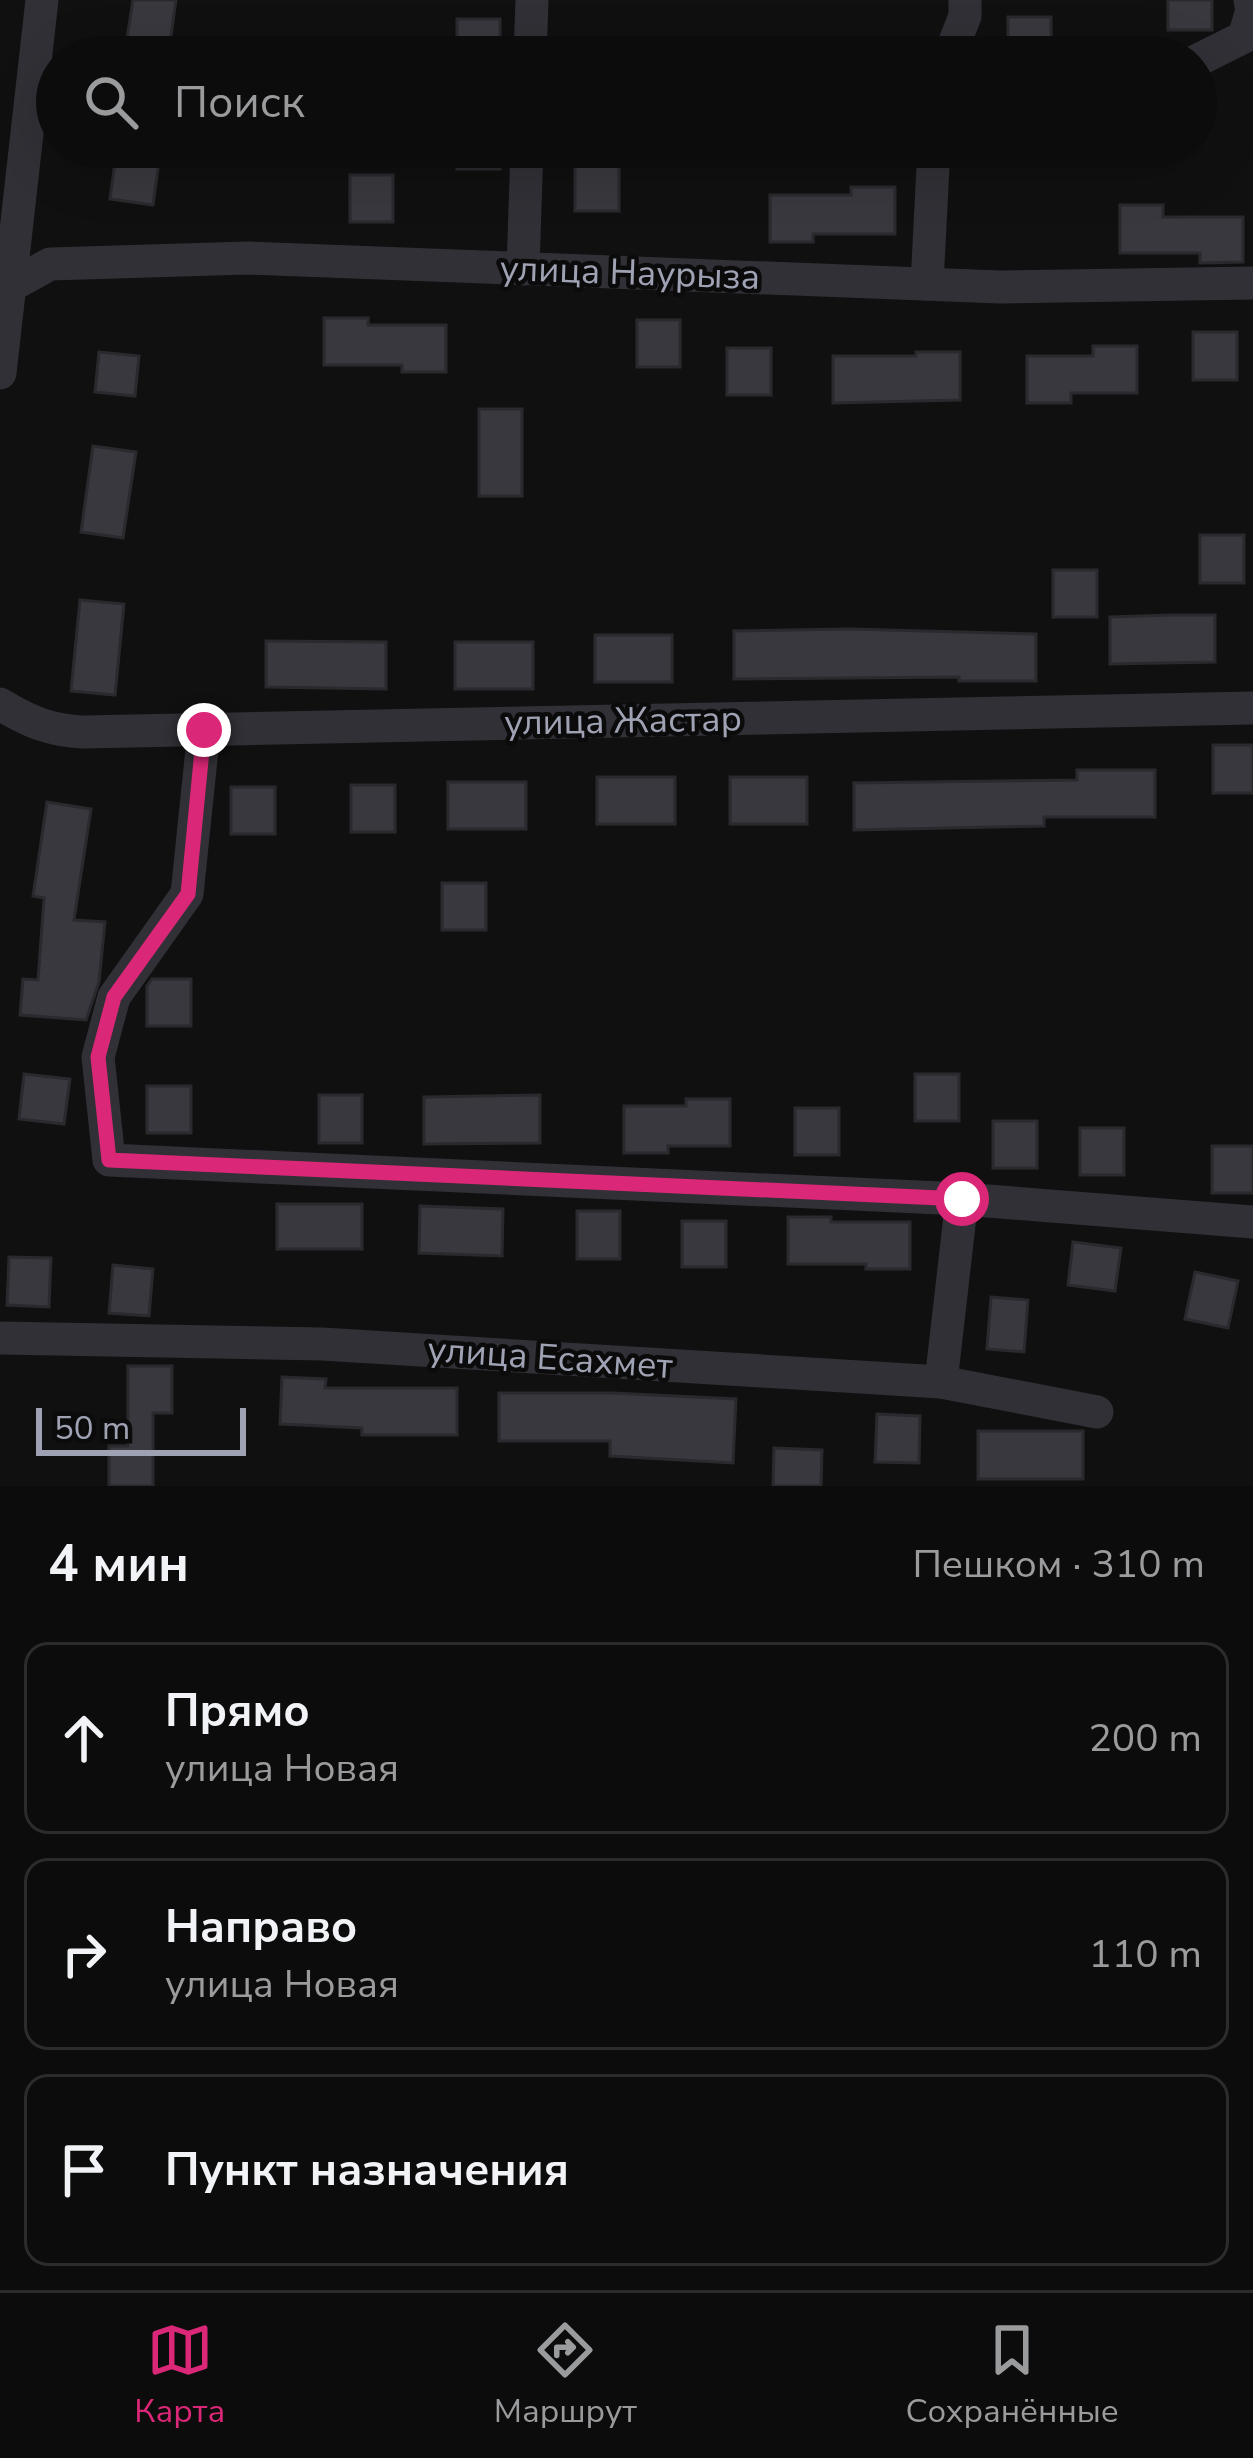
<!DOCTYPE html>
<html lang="ru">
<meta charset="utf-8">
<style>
:root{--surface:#0c0c0d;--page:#1a1a1b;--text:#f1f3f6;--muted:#9a9b9d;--line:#2c2c2e;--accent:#db2777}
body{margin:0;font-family:"Nunito Sans",sans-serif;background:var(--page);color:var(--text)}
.scale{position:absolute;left:36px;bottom:30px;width:210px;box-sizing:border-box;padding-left:12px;border:6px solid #9fa2b3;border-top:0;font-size:33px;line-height:42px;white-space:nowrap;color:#9fa2b3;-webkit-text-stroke:9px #0b0b0c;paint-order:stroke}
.stop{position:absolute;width:36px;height:36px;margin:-27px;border:9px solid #db2777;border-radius:50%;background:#fff}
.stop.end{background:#db2777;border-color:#fff;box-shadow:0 3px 12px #0008}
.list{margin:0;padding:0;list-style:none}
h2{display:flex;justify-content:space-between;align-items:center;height:156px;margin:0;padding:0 48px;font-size:51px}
h2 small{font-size:39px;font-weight:400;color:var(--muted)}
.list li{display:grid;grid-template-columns:78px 1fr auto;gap:36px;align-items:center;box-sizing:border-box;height:192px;margin:0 24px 24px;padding:0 24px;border:3px solid var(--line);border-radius:24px}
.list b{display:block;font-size:45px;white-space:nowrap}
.list p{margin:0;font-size:39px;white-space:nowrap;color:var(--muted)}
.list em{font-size:39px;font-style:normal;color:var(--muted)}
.icon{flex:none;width:66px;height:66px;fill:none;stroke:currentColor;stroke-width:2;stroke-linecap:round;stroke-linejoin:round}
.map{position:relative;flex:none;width:1253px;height:1486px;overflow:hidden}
.search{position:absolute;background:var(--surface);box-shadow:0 12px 48px #0002;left:36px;right:36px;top:36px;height:132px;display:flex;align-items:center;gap:30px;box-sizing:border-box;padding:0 42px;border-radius:66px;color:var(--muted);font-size:45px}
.sheet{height:804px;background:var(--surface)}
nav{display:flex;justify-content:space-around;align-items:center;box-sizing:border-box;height:168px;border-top:3px solid var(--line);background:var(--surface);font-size:33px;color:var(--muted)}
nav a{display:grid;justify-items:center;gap:6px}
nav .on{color:var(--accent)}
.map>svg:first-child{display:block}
</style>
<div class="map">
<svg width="1253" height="1486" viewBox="0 0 1253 1486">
<rect width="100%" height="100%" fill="#101011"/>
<g fill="#39383e" stroke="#2a292d" stroke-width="3">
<polygon points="133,0 176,0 168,57 124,57"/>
<rect x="1168" y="0" width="44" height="30"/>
<rect x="1008" y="17" width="43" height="40"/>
<rect x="457" y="19" width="43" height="38"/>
<polygon points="117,147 161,147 153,205 110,199"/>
<rect x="457" y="147" width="43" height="22"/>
<rect x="575" y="164" width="44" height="47"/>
<rect x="350" y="175" width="43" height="47"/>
<polygon points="851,187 895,187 895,234 813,234 813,242 770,242 770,195 851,195"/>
<polygon points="1120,205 1163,205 1163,217 1243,217 1243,262 1200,263 1200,253 1120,253"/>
<polygon points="324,318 368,318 368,325 446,325 446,372 402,372 402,365 324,365"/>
<rect x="637" y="320" width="43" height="47"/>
<rect x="1193" y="332" width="44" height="48"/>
<polygon points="1093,346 1137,346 1137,393 1071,393 1071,403 1027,403 1027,356 1093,356"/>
<rect x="727" y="348" width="44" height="47"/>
<polygon points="99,352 139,356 135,396 95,392"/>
<polygon points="916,352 960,352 960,400 833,403 833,356 916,356"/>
<rect x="479" y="409" width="43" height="87"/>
<polygon points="93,446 136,452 123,538 81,532"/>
<rect x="1200" y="535" width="44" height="48"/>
<rect x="1053" y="570" width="44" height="47"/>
<polygon points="80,600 124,604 115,695 71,691"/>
<polygon points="1172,615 1215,615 1215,662 1110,664 1110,617"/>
<polygon points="849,629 1036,634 1036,681 959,681 959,677 734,679 734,631"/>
<rect x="595" y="635" width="77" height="47"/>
<polygon points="266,641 386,642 386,689 266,687"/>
<rect x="455" y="642" width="78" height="47"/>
<rect x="1213" y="745" width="40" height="48"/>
<polygon points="1077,770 1155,770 1155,817 1044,817 1044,826 854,830 854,783 1077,780"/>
<rect x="597" y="777" width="78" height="47"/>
<rect x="730" y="777" width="77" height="47"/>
<rect x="448" y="782" width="78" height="47"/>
<rect x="351" y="785" width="44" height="47"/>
<rect x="231" y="787" width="44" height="47"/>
<polygon points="47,802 91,809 74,920 105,922 99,982 86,1020 20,1015 23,979 38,980 44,898 33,896"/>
<rect x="442" y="883" width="44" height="47"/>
<polygon points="152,979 191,979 191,1026 147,1026 147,986"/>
<polygon points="24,1074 70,1079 64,1124 19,1119"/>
<rect x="915" y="1074" width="44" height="47"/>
<rect x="147" y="1086" width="44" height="47"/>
<rect x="319" y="1095" width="43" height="48"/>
<polygon points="540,1095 540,1143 424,1144 424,1097"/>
<polygon points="686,1099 730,1099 730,1146 668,1146 668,1153 624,1153 624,1106 686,1106"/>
<rect x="795" y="1108" width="44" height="47"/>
<rect x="993" y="1121" width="44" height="47"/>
<rect x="1080" y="1128" width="44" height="47"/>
<rect x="1212" y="1146" width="41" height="47"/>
<rect x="277" y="1204" width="85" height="45"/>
<polygon points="420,1206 503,1209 502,1256 419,1253"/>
<rect x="577" y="1211" width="43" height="48"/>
<polygon points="788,1217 831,1217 831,1222 910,1222 910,1269 866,1269 866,1264 788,1264"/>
<rect x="682" y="1221" width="44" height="46"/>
<polygon points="1073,1242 1121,1248 1115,1291 1068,1285"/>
<polygon points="9,1257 51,1258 49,1307 7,1305"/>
<polygon points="113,1265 153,1269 149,1316 109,1313"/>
<polygon points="1195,1272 1238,1281 1228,1328 1185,1319"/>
<polygon points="991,1297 1028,1300 1024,1352 987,1349"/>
<polygon points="128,1366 172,1366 172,1413 153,1413 153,1486 109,1486 109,1446 128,1446"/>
<polygon points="282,1377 326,1379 325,1388 457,1388 457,1435 362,1435 362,1428 280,1424"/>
<polygon points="499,1393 613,1393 736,1399 733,1463 610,1456 610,1441 499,1441"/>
<polygon points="877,1414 920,1416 919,1463 875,1462"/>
<rect x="978" y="1431" width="105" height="48"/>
<polygon points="774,1448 822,1450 821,1486 773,1486"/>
</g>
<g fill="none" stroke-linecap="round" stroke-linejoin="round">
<g stroke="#303036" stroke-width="33">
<polyline points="530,57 532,0"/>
<polyline points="949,57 965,16 965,0"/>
<polyline points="1196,61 1244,37 1252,10 1250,0"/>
<polyline points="523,269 527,147"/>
<polyline points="927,284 934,147"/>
<polyline points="12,285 50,264 248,258 1000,287 1253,283"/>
<polyline points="0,373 42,0"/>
<path d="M0 704C28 721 51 731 83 732L1253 708"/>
<polyline points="204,730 187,894 114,997 98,1057 109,1160 962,1199 1253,1222"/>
<polyline points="0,1338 322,1344 941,1382 1097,1412"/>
<polyline points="941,1382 962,1199"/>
</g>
</g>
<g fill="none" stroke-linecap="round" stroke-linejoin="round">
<polyline stroke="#db2777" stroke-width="15" points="204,730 188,894 114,997 98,1057 109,1160 962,1199"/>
</g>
<g text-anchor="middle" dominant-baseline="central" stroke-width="9" stroke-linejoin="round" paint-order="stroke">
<g font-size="36" fill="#9fa2b3" stroke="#0b0b0c">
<text transform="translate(630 273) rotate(2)">улица Наурыза</text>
<text transform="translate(623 721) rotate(-1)">улица Жастар</text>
<text transform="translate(550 1358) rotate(4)">улица Есахмет</text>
</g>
</g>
</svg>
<div class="scale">50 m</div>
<div class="stop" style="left:962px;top:1199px"></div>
<div class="stop end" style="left:204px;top:730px"></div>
<div class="search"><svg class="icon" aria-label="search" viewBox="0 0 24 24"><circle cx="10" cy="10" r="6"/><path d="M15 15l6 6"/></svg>Поиск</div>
</div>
<section class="sheet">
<h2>4 мин<small>Пешком · 310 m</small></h2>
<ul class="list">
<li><svg class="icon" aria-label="ahead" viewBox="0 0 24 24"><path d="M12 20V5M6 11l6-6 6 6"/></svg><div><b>Прямо</b><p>улица Новая</p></div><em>200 m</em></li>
<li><svg class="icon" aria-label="right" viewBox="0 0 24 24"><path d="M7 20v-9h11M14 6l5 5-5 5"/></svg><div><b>Направо</b><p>улица Новая</p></div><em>110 m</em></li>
<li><svg class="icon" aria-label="arrive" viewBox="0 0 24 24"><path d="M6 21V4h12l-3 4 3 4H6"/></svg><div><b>Пункт назначения</b></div></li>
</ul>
</section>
<nav>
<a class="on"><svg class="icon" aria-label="map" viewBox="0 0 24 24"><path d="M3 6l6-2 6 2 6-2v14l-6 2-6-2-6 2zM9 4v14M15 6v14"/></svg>Карта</a>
<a><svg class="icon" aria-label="directions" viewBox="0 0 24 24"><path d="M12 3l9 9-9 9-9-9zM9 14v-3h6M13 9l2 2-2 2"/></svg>Маршрут</a>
<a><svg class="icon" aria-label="saved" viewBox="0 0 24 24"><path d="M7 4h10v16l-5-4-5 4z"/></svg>Сохранённые</a>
</nav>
